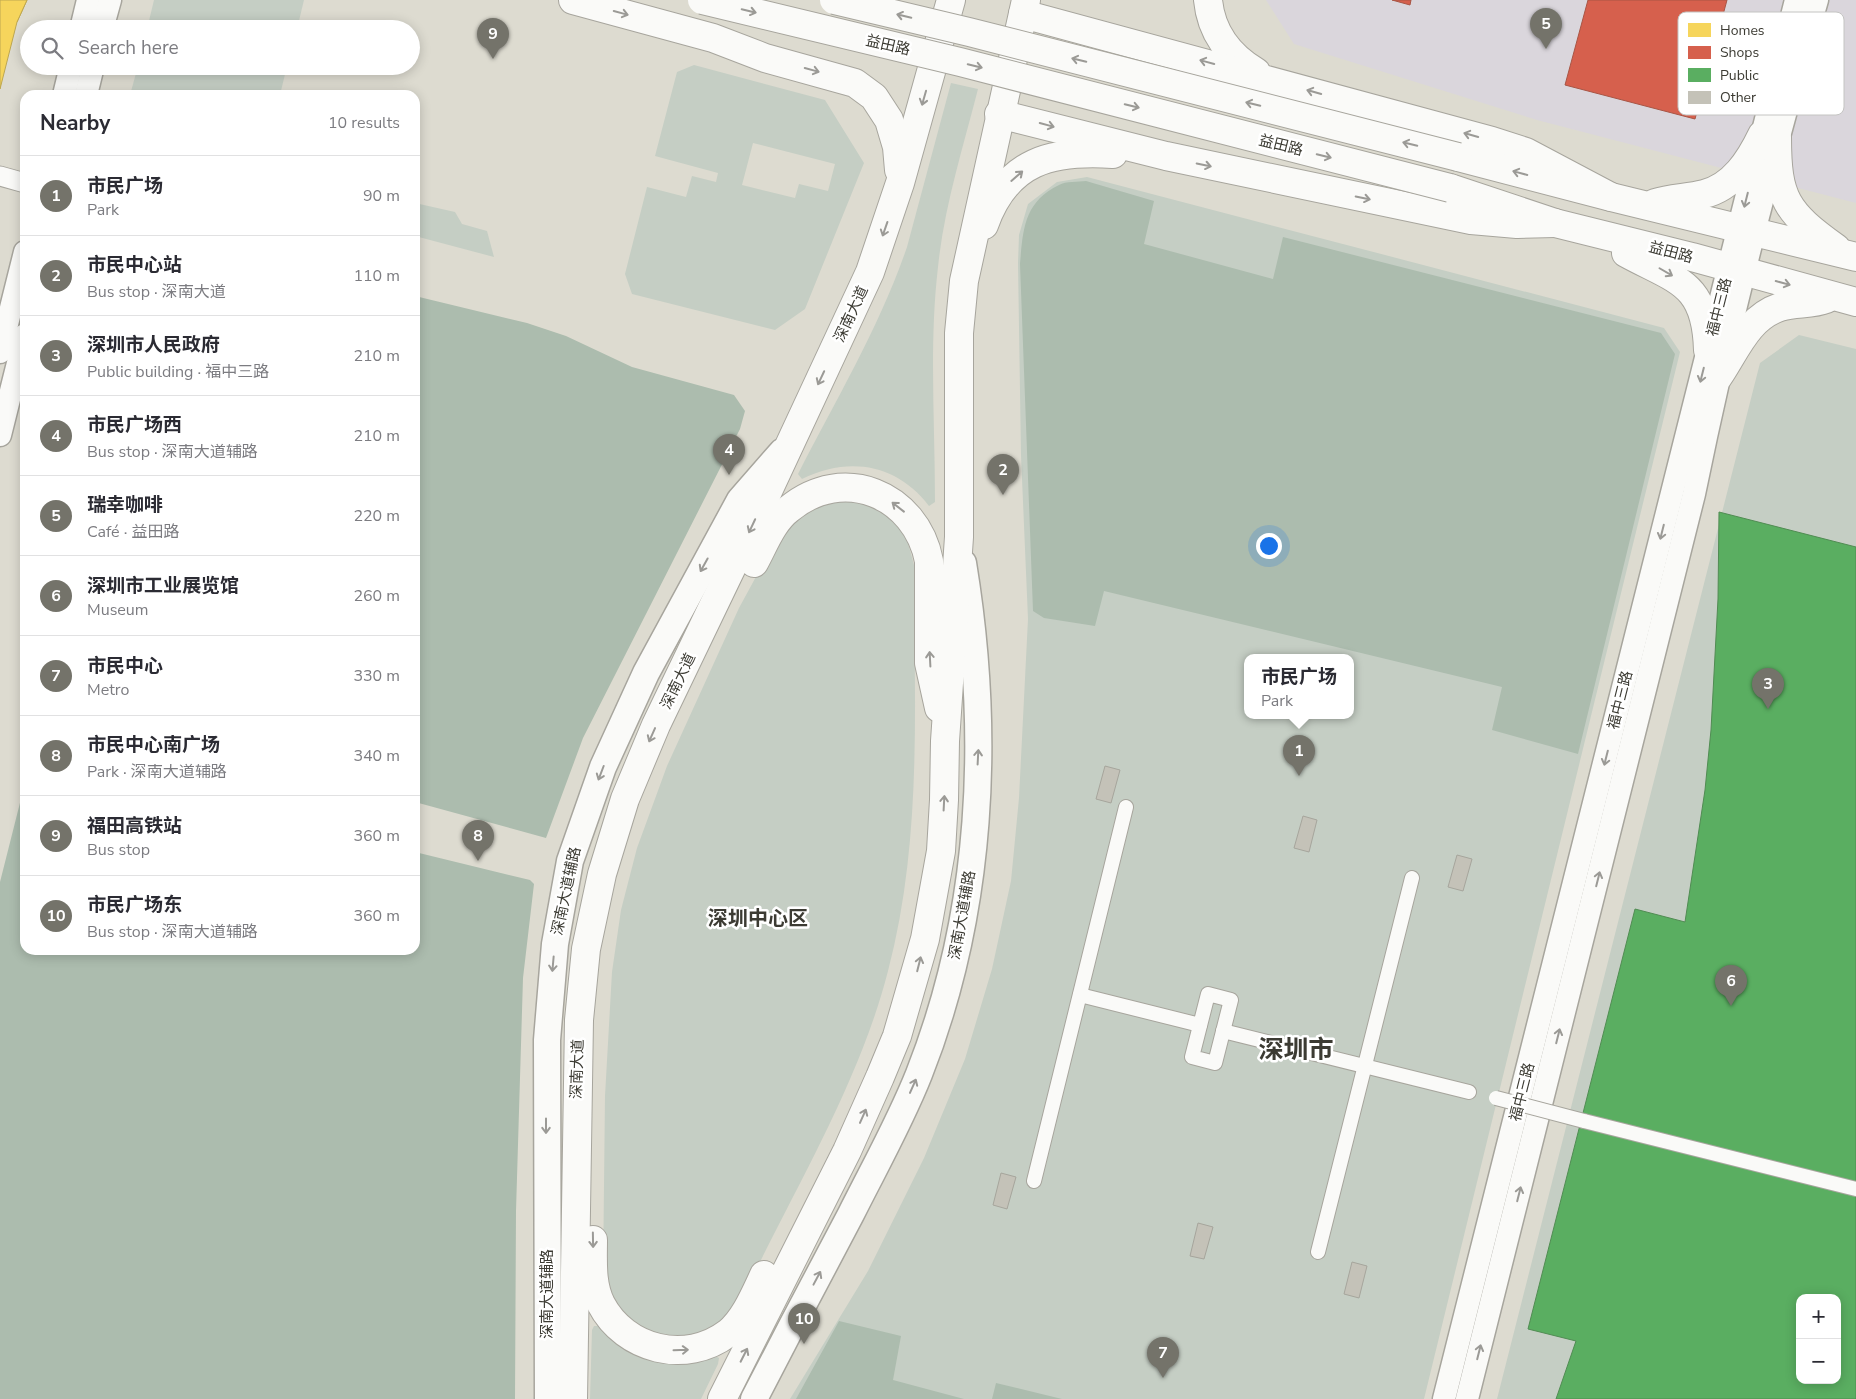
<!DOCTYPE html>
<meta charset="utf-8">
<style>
:root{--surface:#fff;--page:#f2f2f3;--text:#2b2b33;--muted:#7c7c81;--line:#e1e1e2;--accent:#74736a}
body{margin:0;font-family:"Nunito Sans","Noto Sans SC",sans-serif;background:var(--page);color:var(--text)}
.controls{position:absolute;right:15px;bottom:15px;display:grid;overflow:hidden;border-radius:10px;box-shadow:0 2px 12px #0003}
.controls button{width:45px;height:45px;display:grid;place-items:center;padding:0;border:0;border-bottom:1px solid var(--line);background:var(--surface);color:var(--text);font:25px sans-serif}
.you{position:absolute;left:1268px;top:545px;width:18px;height:18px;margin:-12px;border:4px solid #fff;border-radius:50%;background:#1a73e8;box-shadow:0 0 0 8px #1a73e833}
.badge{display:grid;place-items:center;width:32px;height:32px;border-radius:50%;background:var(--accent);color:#fff;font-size:16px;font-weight:700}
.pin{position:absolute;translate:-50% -41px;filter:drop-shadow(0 1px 2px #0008)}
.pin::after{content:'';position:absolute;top:26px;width:18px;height:15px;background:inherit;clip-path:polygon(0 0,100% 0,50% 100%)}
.popup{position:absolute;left:1244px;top:654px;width:110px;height:65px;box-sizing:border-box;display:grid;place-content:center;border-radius:10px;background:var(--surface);filter:drop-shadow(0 1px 4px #0005);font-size:16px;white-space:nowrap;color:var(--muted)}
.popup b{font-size:19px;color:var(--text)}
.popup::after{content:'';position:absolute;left:50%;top:100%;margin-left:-10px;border:10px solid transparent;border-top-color:var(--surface)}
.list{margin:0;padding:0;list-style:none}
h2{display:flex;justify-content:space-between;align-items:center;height:65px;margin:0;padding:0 20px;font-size:21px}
h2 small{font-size:16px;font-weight:400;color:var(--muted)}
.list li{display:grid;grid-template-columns:32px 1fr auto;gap:15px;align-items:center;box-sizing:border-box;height:80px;padding:0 20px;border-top:1px solid var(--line)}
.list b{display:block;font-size:19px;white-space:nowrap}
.list p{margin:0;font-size:16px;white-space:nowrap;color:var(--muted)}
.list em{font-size:16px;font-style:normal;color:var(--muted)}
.icon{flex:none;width:28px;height:28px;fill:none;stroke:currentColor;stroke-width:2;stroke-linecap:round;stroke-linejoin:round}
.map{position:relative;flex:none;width:1856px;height:1399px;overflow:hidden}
.search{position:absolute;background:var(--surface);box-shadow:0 2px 12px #0003;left:20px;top:20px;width:400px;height:55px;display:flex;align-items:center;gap:12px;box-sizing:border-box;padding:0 18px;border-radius:28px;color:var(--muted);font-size:19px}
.panel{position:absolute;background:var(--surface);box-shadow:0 2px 12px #0003;left:20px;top:90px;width:400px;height:865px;border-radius:15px}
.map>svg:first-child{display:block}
</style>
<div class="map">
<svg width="1856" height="1399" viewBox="0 0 1856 1399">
<rect width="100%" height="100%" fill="#dddbd0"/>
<polygon fill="#dad6dc" points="1266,0 1856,0 1856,203 1537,120 1294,44"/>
<g fill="#c5cec4" fill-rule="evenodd">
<polygon points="154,0 304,0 297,29 147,29"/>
<path d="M694 65 825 100 864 163 805 309 775 330 632 294 625 274 647 187 686 197 692 176 716 182 718 173 655 156 677 72ZM753 143 835 164 828 191 799 184 795 198 742 185Z"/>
<polygon points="138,66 287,66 280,95 130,95"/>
<path d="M951 83 978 89C963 148 944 207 938 267 929 344 935 424 935 502L929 506C897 464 849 456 802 479L798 474C836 400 880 326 907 247Z"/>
<path d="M1087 177 1664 328 1680 352 1424 1399H790L868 1271 924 1158 965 1059 992 969 1011 881 1019 798 1028 619 1021 455 1018 263 1019 235 1028 204 1057 182ZM1248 657H1350V715H1248Z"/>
<polygon points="415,203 455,212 462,224 487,231 494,257 415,236"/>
<path d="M1799 335 1856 349V1399H1497L1760 363ZM1800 1298H1837V1380H1800Z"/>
<path d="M830 499C887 504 900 507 914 565 914 701 923 838 888 971 861 1077 800 1180 752 1278L742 1297 716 1330 677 1340 637 1330 615 1308 603 1276 605 1096 612 972 621 910 637 848 667 766 739 608 782 529Z"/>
<polygon points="594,1326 599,1326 613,1340 627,1349 715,1356 719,1358 718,1364 701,1399 590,1399 592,1330"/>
</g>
<g fill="#acbcae">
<path d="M1086 181 1154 201 1144 244 1273 279 1283 237 1661 333 1675 354 1578 754 1492 730 1502 687 1104 591 1095 626 1044 618 1033 611 1020 264C1023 229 1024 202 1059 185 1066 181 1078 182 1086 181Z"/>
<polygon points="415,296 527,323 566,336 632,367 734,395 745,411 740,429 583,738 546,838 415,802"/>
<polygon points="25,783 25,950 415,950 415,852 530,880 534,884 523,978 516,1211 515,1399 0,1399 0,882"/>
<polygon points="839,1321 901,1336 893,1380 964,1399 796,1399"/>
<polygon points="996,1383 1062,1399 992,1399"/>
</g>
<g fill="#f6d55c" stroke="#bea750">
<polygon points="0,0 27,0 17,22 0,23"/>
<polygon points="0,0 27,0 17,22 0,89"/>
</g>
<g fill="#d6604d" stroke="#a85545">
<polygon points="1392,0 1411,0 1410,5"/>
<polygon points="1588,0 1727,0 1695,119 1565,85"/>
</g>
<path fill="#5aae61" stroke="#518c53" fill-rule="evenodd" d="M1719 512 1856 547V1399H1556L1576 1341 1528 1329 1635 909 1685 922 1705 790 1711 730 1718 599ZM1800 1298H1837V1380H1800Z"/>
<g fill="#c4c2b8" stroke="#a6a59c">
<polygon points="1105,766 1120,770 1111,803 1096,799"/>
<polygon points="1303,816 1317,820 1309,852 1294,848"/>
<polygon points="1457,855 1472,859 1463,891 1448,887"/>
<polygon points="1001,1173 1016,1177 1007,1209 993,1205"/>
<polygon points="1198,1223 1213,1227 1204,1259 1190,1256"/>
<polygon points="1352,1262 1367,1266 1359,1298 1344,1294"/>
</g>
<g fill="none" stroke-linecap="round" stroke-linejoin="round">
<g stroke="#a7a59d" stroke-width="16">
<g id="pedestrian">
<polygon points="1208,994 1231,1000 1215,1063 1192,1057"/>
<polyline points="1080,995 1200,1025"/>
<polyline points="1223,1031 1469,1092"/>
<polyline points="1584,1121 1856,1189"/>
<polyline points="1034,1181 1126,807"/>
<polyline points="1318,1252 1412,878"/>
</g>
</g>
<g stroke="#a7a59d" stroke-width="21">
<polyline id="minor" points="0,176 25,183"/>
</g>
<g stroke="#a7a59d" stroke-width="25">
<g id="tertiary">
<polyline points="81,29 88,0"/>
<polyline points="102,29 110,0"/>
<polyline points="64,95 71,66"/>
<polyline points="86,95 93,66"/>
<polyline points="0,352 25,252"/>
<polyline points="0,435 25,335"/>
<polyline points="1444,1399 1796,0"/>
<path d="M1467 1399 1694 494C1728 327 1770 163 1817 0"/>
</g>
</g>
<g stroke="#a7a59d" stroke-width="29">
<g id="secondary">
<polyline points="548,1399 547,1040 555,944 570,861 603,767 646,673 740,500 782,452"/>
<path d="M754 1399C786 1337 818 1276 851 1214 874 1168 900 1122 919 1074 983 912 991 734 963 563"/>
</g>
</g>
<g stroke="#a7a59d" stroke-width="30">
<g id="primary">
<polyline points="573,0 713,38 765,58 855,83 874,97 889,120 897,147 899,170"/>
<path d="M1208 0C1211 32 1229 56 1256 72"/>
<polyline points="1023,14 1492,141 1526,152 1611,197"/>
<polyline points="999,114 1166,156 1471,220 1517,224 1555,223"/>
<path d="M1777 137C1777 199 1786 212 1836 248"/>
<polyline points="1458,157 1611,197 1856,257"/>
<polyline points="1450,188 1555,223 1692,257 1856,302"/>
<path d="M1655 203C1671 198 1688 198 1704 194 1733 187 1750 160 1762 135"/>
<path d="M984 225C1007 160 1052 150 1113 154"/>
<path d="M1626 253C1677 281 1706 282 1708 350"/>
<path d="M1718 377C1736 351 1747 318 1780 307 1795 302 1811 305 1826 299"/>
<path d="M754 563C764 545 772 522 789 509 843 464 916 494 929 561V663L939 708"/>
<path d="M593 1240C593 1261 591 1284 601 1304 625 1350 686 1365 728 1333 745 1319 755 1294 764 1275"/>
<polyline points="573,1399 579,1020 586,949 602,874 625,799 656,725 755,519 870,272 900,183 951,0"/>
<polyline points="722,1399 847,1151 880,1077 897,1036 925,939 941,851 944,800 945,741 959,537 959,333 964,281 1026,0"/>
</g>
</g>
<use href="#pedestrian" stroke="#fafaf8" stroke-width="14"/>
<use href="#minor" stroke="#fafaf8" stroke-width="19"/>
<use href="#tertiary" stroke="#fafaf8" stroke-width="22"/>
<use href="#secondary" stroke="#fafaf8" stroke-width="26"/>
<use href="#primary" stroke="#fafaf8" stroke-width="28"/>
<g stroke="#a7a59d" stroke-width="16" stroke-linecap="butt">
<polyline id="pedestrian-bridge" points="1496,1098 1584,1121"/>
</g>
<g stroke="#a7a59d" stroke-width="30" stroke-linecap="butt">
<g id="primary-bridge">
<polyline points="702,0 960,62 1450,188"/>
<polyline points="834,0 969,32 1458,157"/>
</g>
</g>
<use href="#pedestrian-bridge" stroke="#fafaf8" stroke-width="14"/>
<use href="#primary-bridge" stroke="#fafaf8" stroke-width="28"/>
</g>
<defs><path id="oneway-shaft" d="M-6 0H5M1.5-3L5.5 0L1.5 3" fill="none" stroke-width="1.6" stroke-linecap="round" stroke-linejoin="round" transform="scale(1.25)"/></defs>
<g stroke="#9b9a96">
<use href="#oneway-shaft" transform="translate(749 11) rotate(13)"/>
<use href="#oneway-shaft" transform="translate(621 13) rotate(15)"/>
<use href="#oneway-shaft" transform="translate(904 16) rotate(-167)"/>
<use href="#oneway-shaft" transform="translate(1079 60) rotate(-166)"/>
<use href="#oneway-shaft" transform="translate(1207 62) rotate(-165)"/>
<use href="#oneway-shaft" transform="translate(975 66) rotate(14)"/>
<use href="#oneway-shaft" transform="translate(812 70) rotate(15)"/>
<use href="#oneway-shaft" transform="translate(1314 92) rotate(-164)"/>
<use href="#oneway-shaft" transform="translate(924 98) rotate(106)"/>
<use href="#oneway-shaft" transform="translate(1253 104) rotate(-166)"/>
<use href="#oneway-shaft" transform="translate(1132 106) rotate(14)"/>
<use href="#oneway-shaft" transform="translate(1047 125) rotate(15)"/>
<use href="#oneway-shaft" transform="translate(1471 135) rotate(-164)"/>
<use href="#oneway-shaft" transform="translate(1410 144) rotate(-166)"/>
<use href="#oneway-shaft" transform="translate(1324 156) rotate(14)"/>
<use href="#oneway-shaft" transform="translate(1204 165) rotate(12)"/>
<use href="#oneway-shaft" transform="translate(1520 173) rotate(-165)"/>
<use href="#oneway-shaft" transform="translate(1017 176) rotate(-41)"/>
<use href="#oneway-shaft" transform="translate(1363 198) rotate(12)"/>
<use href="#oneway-shaft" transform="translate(1746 200) rotate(104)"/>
<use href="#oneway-shaft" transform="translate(885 229) rotate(109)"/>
<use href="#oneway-shaft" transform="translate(1666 272) rotate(30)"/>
<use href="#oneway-shaft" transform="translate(1783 283) rotate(15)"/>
<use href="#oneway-shaft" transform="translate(1702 375) rotate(104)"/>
<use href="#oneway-shaft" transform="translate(821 378) rotate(115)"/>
<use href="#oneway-shaft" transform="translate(898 507) rotate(-142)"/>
<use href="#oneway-shaft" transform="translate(752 526) rotate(115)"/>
<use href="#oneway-shaft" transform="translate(1662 532) rotate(104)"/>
<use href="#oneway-shaft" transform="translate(704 565) rotate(119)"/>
<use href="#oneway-shaft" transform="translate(930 659) rotate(-93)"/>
<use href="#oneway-shaft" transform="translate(652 735) rotate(114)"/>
<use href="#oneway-shaft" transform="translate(978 757) rotate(-87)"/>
<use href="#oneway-shaft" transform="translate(1606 758) rotate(104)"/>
<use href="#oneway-shaft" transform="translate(601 773) rotate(111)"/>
<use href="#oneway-shaft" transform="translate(944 803) rotate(-87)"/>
<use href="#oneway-shaft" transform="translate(1598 879) rotate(-76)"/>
<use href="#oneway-shaft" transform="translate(553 964) rotate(95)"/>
<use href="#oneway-shaft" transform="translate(919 964) rotate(-76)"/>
<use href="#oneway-shaft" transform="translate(1558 1036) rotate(-76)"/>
<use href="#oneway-shaft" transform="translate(913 1086) rotate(-66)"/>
<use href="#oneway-shaft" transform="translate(863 1116) rotate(-66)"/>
<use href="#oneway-shaft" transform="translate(546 1126) rotate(90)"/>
<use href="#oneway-shaft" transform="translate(1519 1194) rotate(-76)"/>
<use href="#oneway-shaft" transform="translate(593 1240) rotate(89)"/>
<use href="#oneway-shaft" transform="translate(817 1278) rotate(-62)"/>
<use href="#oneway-shaft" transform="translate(681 1350) rotate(-2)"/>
<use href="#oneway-shaft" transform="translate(1479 1352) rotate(-76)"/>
<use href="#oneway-shaft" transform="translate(744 1355) rotate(-63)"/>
</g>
<g text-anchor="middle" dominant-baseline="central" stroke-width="5" stroke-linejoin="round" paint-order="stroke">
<g font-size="15" fill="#3c3b33" stroke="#fff">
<text transform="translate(888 45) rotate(13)">益田路</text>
<text transform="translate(1281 145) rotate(14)">益田路</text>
<text transform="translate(1671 252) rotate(15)">益田路</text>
<text transform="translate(1719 307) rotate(-76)">福中三路</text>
<text transform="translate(851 314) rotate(-65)">深南大道</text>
<text transform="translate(678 681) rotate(-64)">深南大道</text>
<text transform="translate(1620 700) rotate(-76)">福中三路</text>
<text transform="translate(566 891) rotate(-78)">深南大道辅路</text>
<text transform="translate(962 915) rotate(-80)">深南大道辅路</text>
<text transform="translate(577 1069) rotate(-88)">深南大道</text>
<text transform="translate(1522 1092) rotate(-76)">福中三路</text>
<text transform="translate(547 1294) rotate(-90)">深南大道辅路</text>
</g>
<g font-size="20" font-weight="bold" fill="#3c3b33" stroke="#fff">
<text x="758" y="918">深圳中心区</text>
</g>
<g font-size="25" font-weight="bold" fill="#3c3b33" stroke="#fff">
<text x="1296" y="1050">深圳市</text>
</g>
</g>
<rect x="1678" y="12" width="166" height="103" rx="8" fill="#fff" stroke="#c4c4c2" stroke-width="1"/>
<rect x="1688" y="23" width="23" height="14" fill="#f6d55c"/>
<rect x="1688" y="46" width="23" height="13" fill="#d6604d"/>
<rect x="1688" y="68" width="23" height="14" fill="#5aae61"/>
<rect x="1688" y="91" width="23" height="13" fill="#c4c2b8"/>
<g font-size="14" fill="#3c3b33">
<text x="1720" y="35">Homes</text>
<text x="1720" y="57">Shops</text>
<text x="1720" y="80">Public</text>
<text x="1720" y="102">Other</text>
</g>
</svg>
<div class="controls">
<button>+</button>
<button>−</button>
</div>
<div class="you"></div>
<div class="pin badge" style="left:1299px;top:776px">1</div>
<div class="popup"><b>市民广场</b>Park</div>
<div class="pin badge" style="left:1003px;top:495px">2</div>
<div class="pin badge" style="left:1768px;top:709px">3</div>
<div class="pin badge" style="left:729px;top:475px">4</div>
<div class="pin badge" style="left:1546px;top:49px">5</div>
<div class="pin badge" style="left:1731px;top:1006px">6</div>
<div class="pin badge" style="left:1163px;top:1378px">7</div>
<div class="pin badge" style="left:478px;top:861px">8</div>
<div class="pin badge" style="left:493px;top:59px">9</div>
<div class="pin badge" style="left:804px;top:1344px">10</div>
<div class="search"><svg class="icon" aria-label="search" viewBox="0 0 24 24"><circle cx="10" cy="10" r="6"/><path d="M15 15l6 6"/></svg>Search here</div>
<section class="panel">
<h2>Nearby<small>10 results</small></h2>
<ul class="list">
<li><span class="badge">1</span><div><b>市民广场</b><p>Park</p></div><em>90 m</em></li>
<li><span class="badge">2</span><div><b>市民中心站</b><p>Bus stop · 深南大道</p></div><em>110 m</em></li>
<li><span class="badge">3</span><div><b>深圳市人民政府</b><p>Public building · 福中三路</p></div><em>210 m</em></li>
<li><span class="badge">4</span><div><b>市民广场西</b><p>Bus stop · 深南大道辅路</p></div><em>210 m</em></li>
<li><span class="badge">5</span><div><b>瑞幸咖啡</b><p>Café · 益田路</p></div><em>220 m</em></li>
<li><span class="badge">6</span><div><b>深圳市工业展览馆</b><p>Museum</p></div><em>260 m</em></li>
<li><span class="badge">7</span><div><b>市民中心</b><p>Metro</p></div><em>330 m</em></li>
<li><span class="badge">8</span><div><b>市民中心南广场</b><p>Park · 深南大道辅路</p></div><em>340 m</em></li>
<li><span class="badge">9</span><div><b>福田高铁站</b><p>Bus stop</p></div><em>360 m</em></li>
<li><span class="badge">10</span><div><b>市民广场东</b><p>Bus stop · 深南大道辅路</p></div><em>360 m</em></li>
</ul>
</section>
</div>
